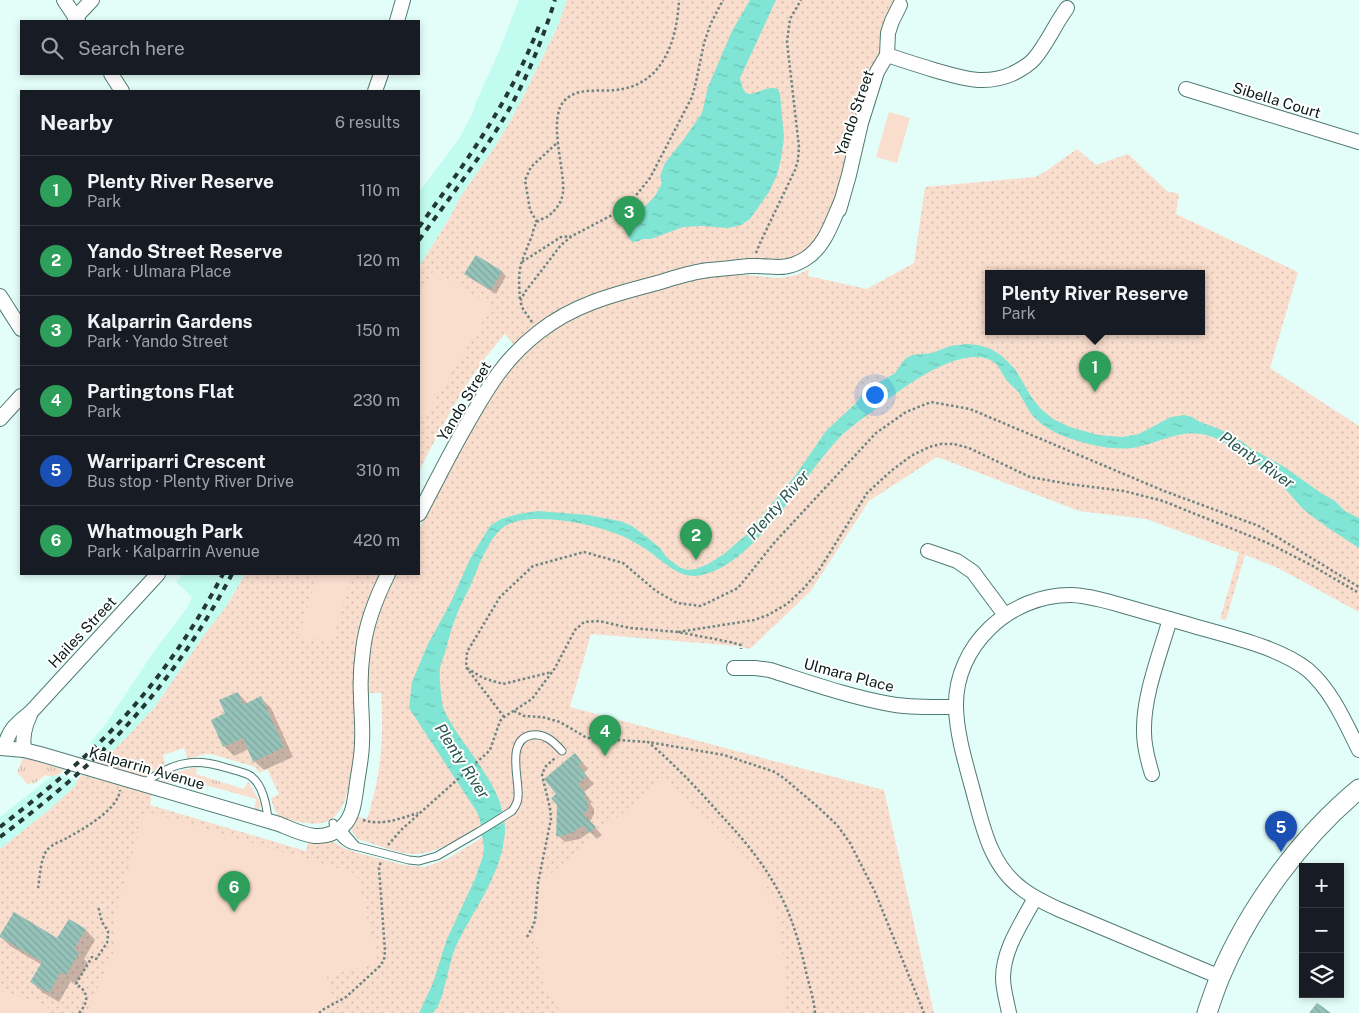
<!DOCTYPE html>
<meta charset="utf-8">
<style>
:root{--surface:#171b24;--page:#20242c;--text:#f1f3f6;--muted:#9ea1a6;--line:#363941;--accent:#b65908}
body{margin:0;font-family:"Public Sans",sans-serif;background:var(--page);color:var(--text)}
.controls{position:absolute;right:15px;bottom:15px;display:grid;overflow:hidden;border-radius:0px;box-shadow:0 2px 8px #0003}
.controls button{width:45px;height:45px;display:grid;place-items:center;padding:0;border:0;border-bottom:1px solid var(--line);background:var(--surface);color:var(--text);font:25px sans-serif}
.you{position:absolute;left:874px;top:394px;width:18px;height:18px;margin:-12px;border:4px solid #fff;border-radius:50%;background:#1a73e8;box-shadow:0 0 0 8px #1a73e833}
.badge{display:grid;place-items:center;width:32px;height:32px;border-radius:50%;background:var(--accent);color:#fff;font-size:16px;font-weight:700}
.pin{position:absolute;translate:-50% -41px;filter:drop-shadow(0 1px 2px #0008)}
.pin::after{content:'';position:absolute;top:26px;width:18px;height:15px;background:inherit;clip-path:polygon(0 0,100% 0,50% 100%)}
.popup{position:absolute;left:985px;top:270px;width:220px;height:65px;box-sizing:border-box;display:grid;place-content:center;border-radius:0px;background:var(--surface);filter:drop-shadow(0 1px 4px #0005);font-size:16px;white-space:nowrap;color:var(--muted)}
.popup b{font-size:19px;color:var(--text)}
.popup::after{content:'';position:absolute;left:50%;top:100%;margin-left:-10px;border:10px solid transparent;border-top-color:var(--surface)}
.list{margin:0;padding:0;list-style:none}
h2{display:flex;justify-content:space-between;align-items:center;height:65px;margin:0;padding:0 20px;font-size:21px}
h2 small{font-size:16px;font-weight:400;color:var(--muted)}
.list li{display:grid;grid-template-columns:32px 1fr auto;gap:15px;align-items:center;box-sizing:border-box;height:70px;padding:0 20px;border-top:1px solid var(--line)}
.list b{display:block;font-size:19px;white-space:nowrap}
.list p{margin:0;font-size:16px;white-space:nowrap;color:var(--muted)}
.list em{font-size:16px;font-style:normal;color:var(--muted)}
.icon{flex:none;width:28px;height:28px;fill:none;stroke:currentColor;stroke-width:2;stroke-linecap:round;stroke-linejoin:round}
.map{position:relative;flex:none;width:1359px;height:1013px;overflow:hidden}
.search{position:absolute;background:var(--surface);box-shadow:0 2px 8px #0003;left:20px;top:20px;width:400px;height:55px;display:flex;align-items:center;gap:12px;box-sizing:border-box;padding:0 18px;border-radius:0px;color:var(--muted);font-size:19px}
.panel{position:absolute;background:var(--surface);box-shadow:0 2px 8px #0003;left:20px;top:90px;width:400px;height:485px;border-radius:0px}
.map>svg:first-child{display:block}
</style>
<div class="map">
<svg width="1359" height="1013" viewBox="0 0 1359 1013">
<defs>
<pattern id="grass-tufts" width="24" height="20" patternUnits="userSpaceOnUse" patternTransform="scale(1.25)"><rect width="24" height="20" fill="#f9dece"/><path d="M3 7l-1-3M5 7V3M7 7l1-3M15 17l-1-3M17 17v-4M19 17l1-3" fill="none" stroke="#d4beb0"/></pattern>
<pattern id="park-dots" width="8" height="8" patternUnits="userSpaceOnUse" patternTransform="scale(1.25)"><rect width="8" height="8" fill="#f9dece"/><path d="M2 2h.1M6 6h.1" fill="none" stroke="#d4beb0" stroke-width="1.8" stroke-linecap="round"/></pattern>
<pattern id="water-ripples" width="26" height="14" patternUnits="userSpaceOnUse" patternTransform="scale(1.25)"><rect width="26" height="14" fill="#80e5d4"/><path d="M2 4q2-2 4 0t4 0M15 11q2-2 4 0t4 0" fill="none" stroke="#6dc4b5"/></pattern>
<pattern id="building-back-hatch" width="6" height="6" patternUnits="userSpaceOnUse" patternTransform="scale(1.25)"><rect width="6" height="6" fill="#95c2b9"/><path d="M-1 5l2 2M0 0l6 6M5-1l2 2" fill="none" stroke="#7fa69e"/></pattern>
</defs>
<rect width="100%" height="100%" fill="#e3fef9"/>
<g fill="#c2fcf0">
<polygon points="519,0 567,0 557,28 524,95 508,125 490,154 459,199 450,217 419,267 419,192 459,139 472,114 476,102 497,56"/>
<polygon points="183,574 245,574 226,607 207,631 154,708 126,738 109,755 103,756 90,743 105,725 155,650 187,608 192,597 176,582"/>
<polygon points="58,775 77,780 76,785 49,810 0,849 0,817 52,776"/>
</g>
<g fill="url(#grass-tufts)">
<path d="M23 758 29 759 64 770C58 775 54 778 45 775L34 784 32 782 28 785 17 772Z"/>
<polygon points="197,767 196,774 244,789 247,783 249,783 261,804 260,808 257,810 254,810 256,799 173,776 167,784 163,784 161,781 163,778 168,774"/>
</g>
<g fill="url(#park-dots)" fill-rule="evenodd">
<path d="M567 0H895L836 196 826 225 820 240 796 260 710 263 676 270 633 282 591 295 565 308 538 323 514 345 505 334C468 375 444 423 419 471V267L450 217 459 199 490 154 508 125 524 95 557 28Z"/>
<path d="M1077 149 1096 165 1128 154 1167 191 1179 194 1176 214 1298 272 1270 368 1359 426V612L1276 567 1245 555 1226 620 1220 619 1239 553 1146 519 1079 511 937 457 869 501 810 592 750 649 737 646 591 634 570 707 884 790 934 1013H0V849L49 810 76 785 77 780 82 775 152 794 150 805 306 851 309 839 322 842 332 841 346 849 358 853 404 865 425 867 447 859 496 829 493 817C473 829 437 856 413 854 399 854 375 844 360 840 350 833 351 828 354 816L367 819C381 776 384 738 381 693H367L366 683 372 636 375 620 394 574H419V529L478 418 498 383 511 366 539 339 562 324 579 315 614 302 677 284 707 277 737 274 777 278 787 277 797 275 809 269 808 276 867 289 914 263 925 187 1035 177 1046 171ZM989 273H1201V331H989Z"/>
<path d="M245 574H380C370 596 359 620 356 645 352 684 363 790 335 816 325 826 312 824 300 822 280 818 276 819 271 798L279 794 267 769 259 773 256 768 252 766 211 754H205L188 759 184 748 163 755 165 764 145 776 141 777 94 764 103 756 109 755 126 738 154 708 207 631 226 607Z"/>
</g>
<g fill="#f9dece">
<polygon points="889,112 910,118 897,163 876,157"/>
<polygon points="434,270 492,306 424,418 419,415 419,296"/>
<polygon points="318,574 352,574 331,642 311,636 309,641 298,638"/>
<path d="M664 778C681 793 697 809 714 825 737 848 761 868 772 900 779 916 781 934 783 952 786 972 788 993 786 1013H561L543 984 536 935 540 883Z"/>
<polygon points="145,811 357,874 378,963 327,976 331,995 327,1013 87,1013 114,950 113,922"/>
<polygon points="0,991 48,1006 46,1013 0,1013"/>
</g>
<g fill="url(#water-ripples)">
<path d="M750 0H776L740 78C746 110 759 83 778 89L780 94 784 137 781 159 777 175 769 192 750 219 741 225 728 228 701 226 683 227 651 239H643L639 241 633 242 629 239V232L635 217 655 196 662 183 660 176 665 163 684 139 702 113 708 87 732 31Z"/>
<path d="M967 344 978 345 991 349 1002 356 1015 369 1032 398 1041 409 1053 419 1070 427 1098 435 1122 437 1139 434 1171 417 1184 415 1192 417 1200 422 1219 429 1230 434 1252 449 1283 466 1321 493 1335 501 1345 511 1359 518V548C1339 535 1319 523 1301 507 1296 501 1291 495 1285 489 1266 469 1228 438 1201 434 1176 430 1156 445 1132 448 1114 450 1095 446 1078 441 1064 437 1047 430 1036 419 1028 412 1025 402 1019 393 1017 390 1011 385 1008 382 1003 376 1000 367 995 363 966 341 905 386 882 404 868 415 852 425 839 438 802 477 756 563 702 575 684 579 674 570 660 560 652 553 643 547 634 542 609 526 532 509 505 526 489 536 477 570 470 587 464 598 458 610 454 622 450 632 448 643 445 653 443 658 441 663 440 668 439 676 441 699 443 707 445 714 450 721 454 728 474 760 506 792 505 832 505 836 503 843 503 847 495 882 475 909 459 940 453 951 450 964 447 977 443 990 442 1003 433 1013H419L433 983 447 939 475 879 483 856 484 848 480 820 477 812 409 708 412 682 428 644 450 604 470 559 490 526 501 519 518 514 538 511 587 515 620 521 632 526 649 539 660 548 667 558 681 568 688 570 696 569 708 564 724 554 746 535 795 476 826 431 858 401 864 390 887 378 895 373 905 359 912 355 932 353 950 346Z"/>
</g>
<g fill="#0003">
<polygon points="476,256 502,272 506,276 496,294 470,278 466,274"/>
<polygon points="238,693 248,704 261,698 271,708 293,757 264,770 254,761 249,749 234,756 224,746 227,714"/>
<polygon points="575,754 588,769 584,773 594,784 584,792 592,802 590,803 594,809 594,814 590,822 602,835 597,839 590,832 580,839 565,842 557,835 558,794"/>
<polygon points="69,920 86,930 95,940 84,959 88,963 76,984 71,981 59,1002 42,992 32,982 42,965 10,946 0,936 58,940"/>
</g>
<g fill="url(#building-back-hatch)">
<polygon points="476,255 502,271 491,290 464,274"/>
<polygon points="238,692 243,705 261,696 284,747 253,762 243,738 223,747 211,720 225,713 219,700"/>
<polygon points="575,753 582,762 578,765 587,776 578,784 586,794 584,795 588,803 587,810 583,815 596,827 589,833 583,825 573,832 562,836 556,836 557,805 551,798 556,794 544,779"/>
<polygon points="14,912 57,938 69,919 86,929 74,949 79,953 66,975 61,972 49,993 30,982 42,962 0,937 0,935"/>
<polygon points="1317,1003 1331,1013 1309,1013"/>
</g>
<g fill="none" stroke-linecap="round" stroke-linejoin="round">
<g stroke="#507b73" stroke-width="9">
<g id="lane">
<path d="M142 784C156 775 171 765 188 763 202 761 214 764 227 768 234 770 243 772 249 775 263 783 267 807 268 821"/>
<path d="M333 823C336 833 341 841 351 845L409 860 419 861 437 856 480 831 512 811C515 807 518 803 518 797 520 781 505 739 532 735 545 733 554 742 562 751"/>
<polyline points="340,827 356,846"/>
</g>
</g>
<g stroke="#507b73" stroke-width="16">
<g id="street">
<polyline points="64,0 78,21"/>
<polyline points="75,18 92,0"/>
<polyline points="397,21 403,0"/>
<path d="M887 55C902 60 918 65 934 70 962 78 984 86 1012 74 1020 70 1028 66 1034 59 1047 44 1055 24 1067 8"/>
<polyline points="111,74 122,91"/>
<polyline points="1186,89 1359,142"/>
<polyline points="375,91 381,74"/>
<polyline points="839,210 849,175 861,123 877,72 887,55 888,33 892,21 900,5"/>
<polyline points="0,296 21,329"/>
<polyline points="0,419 21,396"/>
<path d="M419 514C435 484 450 453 467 424 488 387 505 358 539 332 574 304 615 294 657 283 674 278 691 272 709 270 723 269 737 267 750 266 773 265 784 272 805 259 825 247 832 222 841 202"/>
<polyline points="928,551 957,561 973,572 1005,615"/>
<path d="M734 668H755L770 670C808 682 850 697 890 704 911 708 934 707 956 707"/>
<path d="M0 748 24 750 40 754 279 824C301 833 322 845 343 826 354 816 355 797 357 783 359 769 362 756 362 742 363 726 361 711 361 696 360 680 361 665 363 650 366 623 376 598 388 574"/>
<path d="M4 748C10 728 15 725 31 712L158 574"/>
<path d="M24 750C22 737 24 727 30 715"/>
<path d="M1152 774C1148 761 1144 747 1144 732 1143 696 1160 654 1170 619"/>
<path d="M1220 977 1058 909C1045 903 1032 897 1021 888 989 864 982 823 972 787 965 761 957 735 956 708 954 646 1010 594 1072 595 1090 596 1107 601 1124 606 1145 612 1166 618 1187 624 1223 635 1278 646 1308 670 1332 691 1345 722 1359 750"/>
<path d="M1009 1013C1007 1002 1003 989 1003 978 1003 949 1022 923 1035 898"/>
</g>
</g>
<g stroke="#507b73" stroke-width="21">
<path id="secondary" d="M1207 1013C1211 1001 1215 989 1220 977 1249 908 1301 837 1359 789"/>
</g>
<g stroke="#6f8581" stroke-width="2.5" stroke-dasharray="2.5 2.5" stroke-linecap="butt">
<polyline points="537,222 530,210 525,180 531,167 558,142"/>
<polyline points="756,253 760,243 795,170 798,160 799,147 787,42 790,19 801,0"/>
<polyline points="522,262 561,237 571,236"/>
<path d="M520 299C519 286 518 273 522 261 525 253 528 245 532 236 533 232 534 226 537 222 539 220 544 218 547 217 555 211 562 203 563 192 565 168 547 118 565 100 578 87 599 92 616 90 663 85 677 41 679 0"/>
<polyline points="532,322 523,309 520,301 525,292 561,245 572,236 614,214 629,204 650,178 692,97 696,82 704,43 711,23 723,0"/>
<polyline points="678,632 754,620 768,615 787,604 804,588 819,570 867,493 891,471 911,456 929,447 941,444 954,444 969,448 1030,477 1069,484 1124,491 1163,501 1270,544 1311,565 1359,593"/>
<polyline points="467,668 483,678 503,684 552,672"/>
<polyline points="514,711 524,716 542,717 560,722 587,738 648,742"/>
<polyline points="504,717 466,667 467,652 500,597 533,566 584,552 623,563 656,591 677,603 701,606 738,588 774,543 876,433 906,412 931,402 970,409 1164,491 1259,526 1359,587"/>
<path d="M363 820C383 826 398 819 418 813"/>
<polyline points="388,845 401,830 487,753 490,750 500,721 504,717 532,699 555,668 575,630 584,622 599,621 630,628 678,632 730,642 741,645 741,649"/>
<path d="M38 888C40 877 40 860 47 850 51 845 61 841 67 838 83 829 118 810 120 790"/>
<polyline points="527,937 532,928 535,921 538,883 551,819 550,808 542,775 545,767 555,758"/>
<path d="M79 1013C89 1002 89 992 76 984L92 957 96 959 107 943 108 935V931L102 922 98 906"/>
<polyline points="319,1013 324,1009 346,997 380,966 384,960 385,951 379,868 381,861"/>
<path d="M815 1013C814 1000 810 988 807 976 800 943 790 909 772 880 757 855 738 833 718 812 696 787 673 763 648 742L724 755 775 772 785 779 819 808 837 825 850 843 875 892 924 1013"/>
</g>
<use href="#lane" stroke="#fff" stroke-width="7"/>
<use href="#street" stroke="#fff" stroke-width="14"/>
<use href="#secondary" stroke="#fff" stroke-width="19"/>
<g stroke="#243733" stroke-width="4" stroke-dasharray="6 6" stroke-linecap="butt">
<path d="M419 227C466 162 510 102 539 26"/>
<path d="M419 240C448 200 478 161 504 118 526 81 542 41 555 0"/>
<path d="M0 827C38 797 76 767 110 732 155 686 193 631 223 574"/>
<path d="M0 837C34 811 68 784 99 754 153 702 197 640 232 574"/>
</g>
</g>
<g text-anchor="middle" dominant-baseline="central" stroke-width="4" stroke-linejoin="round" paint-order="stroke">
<g font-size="15" fill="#081a17" stroke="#fff">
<text transform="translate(1277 100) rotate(17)">Sibella Court</text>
<text transform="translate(854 113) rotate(-71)">Yando Street</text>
<text transform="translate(464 401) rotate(-59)">Yando Street</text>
<text transform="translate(82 632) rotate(-47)">Hailes Street</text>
<text transform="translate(849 675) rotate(15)">Ulmara Place</text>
<text transform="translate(147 768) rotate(16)">Kalparrin Avenue</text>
</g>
<g font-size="16" font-style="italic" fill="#28564e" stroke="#fff">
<text transform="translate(1257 460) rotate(35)">Plenty River</text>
<text transform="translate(778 505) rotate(-49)">Plenty River</text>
<text transform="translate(462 761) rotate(57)">Plenty River</text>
</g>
</g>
</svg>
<div class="controls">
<button>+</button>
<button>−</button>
<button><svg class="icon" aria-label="layers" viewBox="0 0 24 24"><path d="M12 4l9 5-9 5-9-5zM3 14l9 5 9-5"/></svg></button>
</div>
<div class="you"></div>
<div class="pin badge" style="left:1095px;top:392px;background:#2e9e5b">1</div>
<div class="popup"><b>Plenty River Reserve</b>Park</div>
<div class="pin badge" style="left:696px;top:560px;background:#2e9e5b">2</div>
<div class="pin badge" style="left:629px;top:237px;background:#2e9e5b">3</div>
<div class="pin badge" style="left:605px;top:756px;background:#2e9e5b">4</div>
<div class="pin badge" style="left:1281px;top:852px;background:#1a4fb4">5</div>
<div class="pin badge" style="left:234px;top:912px;background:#2e9e5b">6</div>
<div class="search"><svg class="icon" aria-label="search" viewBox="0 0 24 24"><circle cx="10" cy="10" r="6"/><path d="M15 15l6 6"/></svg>Search here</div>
<section class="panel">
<h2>Nearby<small>6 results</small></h2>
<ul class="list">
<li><span class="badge" style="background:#2e9e5b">1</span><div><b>Plenty River Reserve</b><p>Park</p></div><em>110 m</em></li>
<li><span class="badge" style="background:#2e9e5b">2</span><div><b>Yando Street Reserve</b><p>Park · Ulmara Place</p></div><em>120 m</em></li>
<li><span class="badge" style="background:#2e9e5b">3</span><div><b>Kalparrin Gardens</b><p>Park · Yando Street</p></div><em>150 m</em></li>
<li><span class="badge" style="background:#2e9e5b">4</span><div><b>Partingtons Flat</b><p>Park</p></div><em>230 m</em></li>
<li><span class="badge" style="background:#1a4fb4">5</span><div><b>Warriparri Crescent</b><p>Bus stop · Plenty River Drive</p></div><em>310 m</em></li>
<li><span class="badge" style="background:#2e9e5b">6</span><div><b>Whatmough Park</b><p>Park · Kalparrin Avenue</p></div><em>420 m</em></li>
</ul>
</section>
</div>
